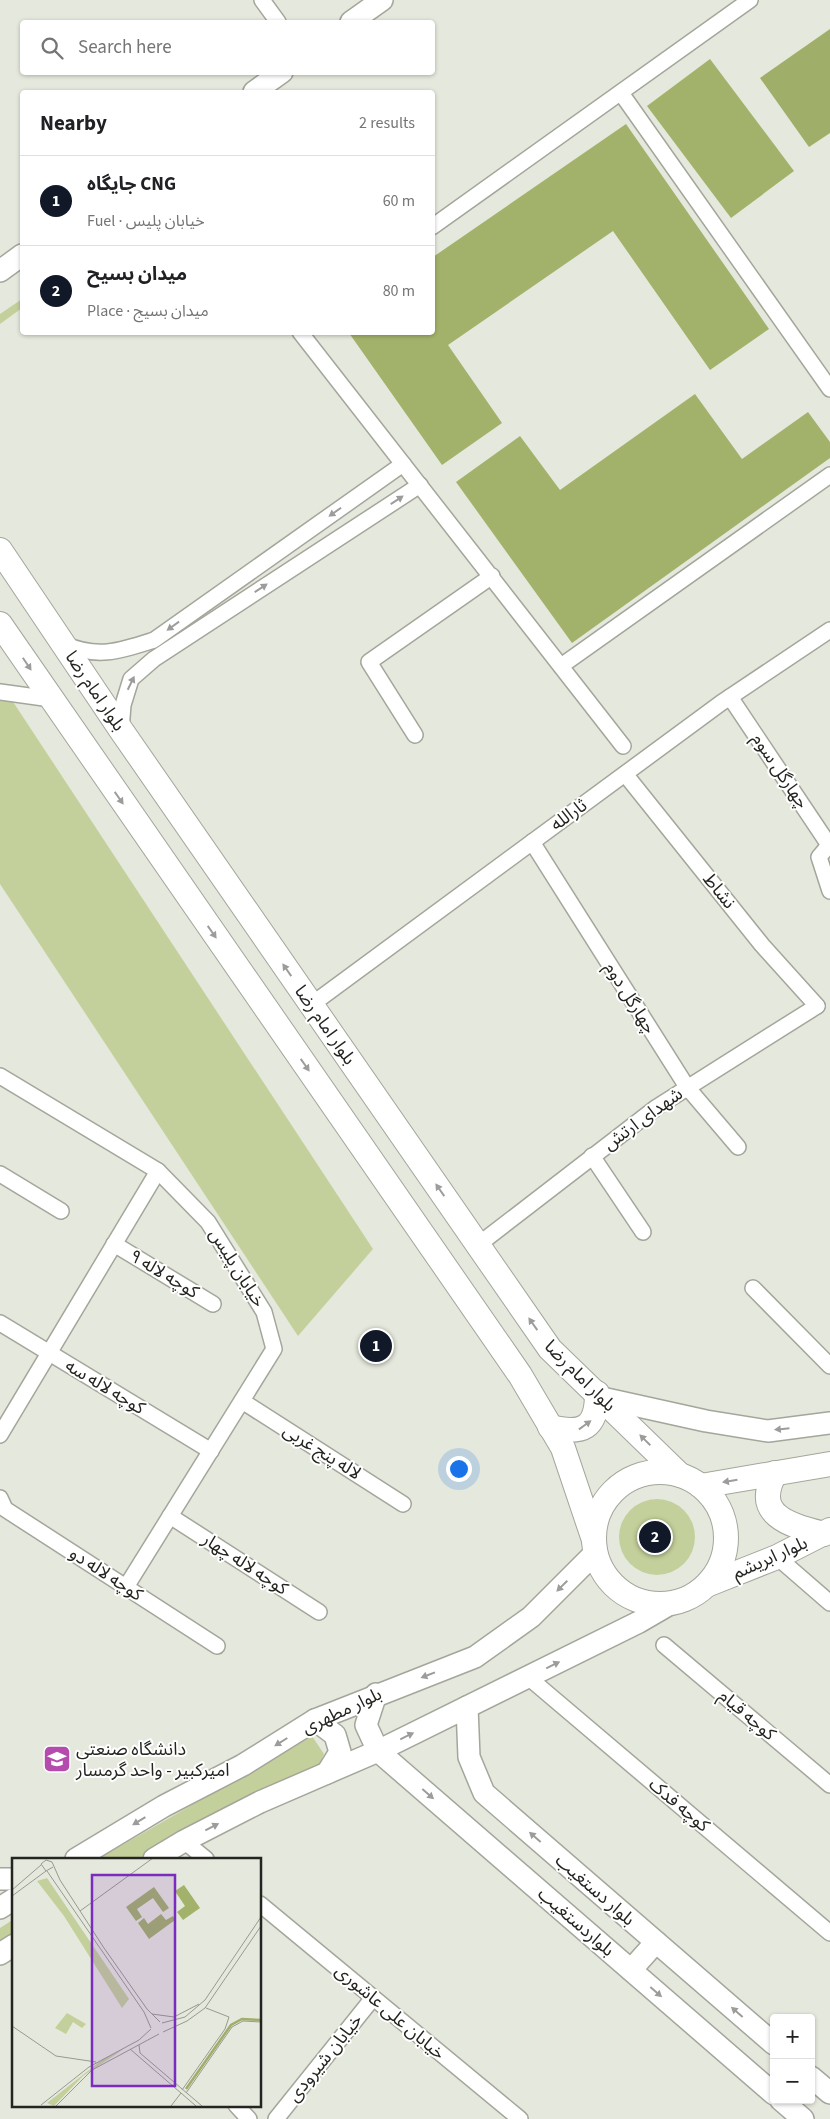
<!DOCTYPE html>
<meta charset="utf-8">
<style>
:root{--surface:#fff;--page:#f2f2f2;--text:#202124;--muted:#757577;--line:#e0e0e0;--accent:#111827}
body{margin:0;font-family:"Source Sans 3","Noto Sans Arabic",sans-serif;background:var(--page);color:var(--text)}
.controls{position:absolute;right:15px;bottom:15px;display:grid;overflow:hidden;border-radius:5px;box-shadow:0 1px 4px #0004}
.controls button{width:45px;height:45px;display:grid;place-items:center;padding:0;border:0;border-bottom:1px solid var(--line);background:var(--surface);color:var(--text);font:25px sans-serif}
.you{position:absolute;left:458px;top:1468px;width:18px;height:18px;margin:-12px;border:4px solid #fff;border-radius:50%;background:#1a73e8;box-shadow:0 0 0 8px #1a73e833}
.badge{display:grid;place-items:center;width:32px;height:32px;border-radius:50%;background:var(--accent);color:#fff;font-size:16px;font-weight:700}
.pin{position:absolute;translate:-50% -50%;border:2px solid #fff;box-shadow:0 1px 5px #0006}
.list{margin:0;padding:0;list-style:none}
h2{display:flex;justify-content:space-between;align-items:center;height:65px;margin:0;padding:0 20px;font-size:21px}
h2 small{font-size:16px;font-weight:400;color:var(--muted)}
.list li{display:grid;grid-template-columns:32px 1fr auto;gap:15px;align-items:center;box-sizing:border-box;height:90px;padding:0 20px;border-top:1px solid var(--line)}
.list b{display:block;font-size:19px;white-space:nowrap}
.list p{margin:0;font-size:16px;white-space:nowrap;color:var(--muted)}
.list em{font-size:16px;font-style:normal;color:var(--muted)}
.icon{flex:none;width:28px;height:28px;fill:none;stroke:currentColor;stroke-width:2;stroke-linecap:round;stroke-linejoin:round}
.map{position:relative;flex:none;width:830px;height:2119px;overflow:hidden}
.search{position:absolute;background:var(--surface);box-shadow:0 1px 4px #0004;left:20px;top:20px;width:415px;height:55px;display:flex;align-items:center;gap:12px;box-sizing:border-box;padding:0 18px;border-radius:5px;color:var(--muted);font-size:19px}
.panel{position:absolute;background:var(--surface);box-shadow:0 1px 4px #0004;left:20px;top:90px;width:415px;height:245px;border-radius:5px}
.map>svg:first-child{display:block}
</style>
<div class="map">
<svg width="830" height="2119" viewBox="0 0 830 2119">
<rect width="100%" height="100%" fill="#e5e8dc"/>
<g fill="#c4d09b">
<polygon points="22,299 22,308 0,324 0,314"/>
<polygon points="0,682 373,1249 298,1336 0,884"/>
<circle cx="657" cy="1537" r="38"/>
<polygon points="312,1736 324,1754 318,1767 156,1846 138,1859 98,1859"/>
<polygon points="14,1919 14,1948 0,1957 0,1928"/>
</g>
<g fill="#a3b26b">
<polygon points="710,59 794,171 731,218 647,106"/>
<polygon points="626,124 769,329 710,370 613,231 448,345 502,423 442,465 349,333 432,332 433,257"/>
<polygon points="695,394 742,459 808,412 830,442 830,458 572,643 456,482 520,436 560,490"/>
</g>
<polygon fill="#9fae68" points="830,29 830,133 809,147 760,78"/>
<g fill="none" stroke-linecap="round" stroke-linejoin="round">
<g stroke="#a3a69a" stroke-width="18">
<g id="street">
<polyline points="262,0 278,22"/>
<polyline points="621,93 830,389"/>
<polyline points="432,227 750,0"/>
<polyline points="300,332 623,746"/>
<path d="M64 644C98 659 120 651 154 640L403 464"/>
<polyline points="561,666 830,475"/>
<polyline points="0,692 51,699"/>
<polyline points="730,697 829,845"/>
<polyline points="121,730 123,705 131,679 154,659 420,485"/>
<polyline points="415,735 369,662 492,576"/>
<polyline points="625,774 762,945 817,1006"/>
<polyline points="532,842 687,1087 738,1147"/>
<polyline points="830,844 819,857 830,891"/>
<polyline points="311,1005 721,703 830,630"/>
<polyline points="0,1076 158,1171 208,1222 264,1312 274,1349 126,1587"/>
<polyline points="592,1156 643,1232"/>
<polyline points="0,1174 61,1211"/>
<polyline points="114,1244 213,1304"/>
<polyline points="478,1245 657,1107 817,1006"/>
<polyline points="753,1288 830,1366"/>
<polyline points="0,1323 211,1451"/>
<polyline points="242,1401 403,1504"/>
<polyline points="0,1435 158,1171"/>
<polyline points="0,1498 5,1509 217,1646"/>
<polyline points="170,1516 319,1612"/>
<polyline points="777,1557 830,1603"/>
<polyline points="664,1645 830,1785"/>
<polyline points="528,1677 830,1933"/>
<polyline points="184,1841 206,1859"/>
<polyline points="260,1904 520,2119"/>
<polyline points="236,2105 249,2119"/>
<polyline points="276,2119 373,1998"/>
</g>
</g>
<g stroke="#a3a69a" stroke-width="24">
<g id="secondary">
<polyline points="351,22 382,0"/>
<polyline points="254,92 282,72"/>
<polyline points="0,271 22,255"/>
<polyline points="602,1398 706,1421 768,1431 830,1423"/>
<polyline points="376,1694 366,1725 378,1751 774,2094"/>
<polyline points="467,1707 469,1757 484,1793 774,2044"/>
<polyline points="315,1720 335,1735 340,1752 327,1773"/>
<polyline points="76,1859 164,1806 243,1765 315,1720 475,1657 531,1617 596,1552"/>
<polyline points="154,1859 184,1841 260,1802 378,1751 639,1622 670,1604"/>
<polyline points="0,1879 14,1879"/>
<polyline points="0,1908 14,1899"/>
<polyline points="0,1954 14,1945"/>
<polyline points="631,1970 656,1942"/>
<polyline points="811,2077 830,2093"/>
<polyline points="781,2100 803,2119"/>
</g>
</g>
<g stroke="#a3a69a" stroke-width="26">
<g id="primary">
<polyline points="0,550 121,730 550,1349 680,1475"/>
<polyline points="0,624 520,1375 563,1448 594,1540"/>
<path d="M550 1427C583 1435 597 1428 597 1393"/>
<circle cx="660" cy="1538" r="66"/>
<path d="M775 1473C752 1516 790 1525 824 1534"/>
<polyline points="701,1486 830,1464"/>
<polyline points="709,1584 777,1557 830,1530"/>
</g>
</g>
<use href="#street" stroke="#fff" stroke-width="15"/>
<use href="#secondary" stroke="#fff" stroke-width="21"/>
<use href="#primary" stroke="#fff" stroke-width="24"/>
</g>
<defs><path id="oneway-solid" d="M-6-.8H1V-3.2L6.5 0L1 3.2V.8H-6Z" transform="scale(1.25)"/></defs>
<g fill="#9c9d9b">
<use href="#oneway-solid" transform="translate(397 500) rotate(-33)"/>
<use href="#oneway-solid" transform="translate(335 512) rotate(145)"/>
<use href="#oneway-solid" transform="translate(261 588) rotate(-33)"/>
<use href="#oneway-solid" transform="translate(173 626) rotate(144)"/>
<use href="#oneway-solid" transform="translate(27 664) rotate(56)"/>
<use href="#oneway-solid" transform="translate(131 683) rotate(-64)"/>
<use href="#oneway-solid" transform="translate(119 798) rotate(55)"/>
<use href="#oneway-solid" transform="translate(212 932) rotate(55)"/>
<use href="#oneway-solid" transform="translate(287 970) rotate(-125)"/>
<use href="#oneway-solid" transform="translate(305 1065) rotate(55)"/>
<use href="#oneway-solid" transform="translate(440 1190) rotate(-125)"/>
<use href="#oneway-solid" transform="translate(533 1324) rotate(-125)"/>
<use href="#oneway-solid" transform="translate(585 1425) rotate(-36)"/>
<use href="#oneway-solid" transform="translate(782 1429) rotate(174)"/>
<use href="#oneway-solid" transform="translate(645 1440) rotate(-135)"/>
<use href="#oneway-solid" transform="translate(730 1481) rotate(171)"/>
<use href="#oneway-solid" transform="translate(562 1586) rotate(135)"/>
<use href="#oneway-solid" transform="translate(553 1665) rotate(-26)"/>
<use href="#oneway-solid" transform="translate(428 1675) rotate(159)"/>
<use href="#oneway-solid" transform="translate(407 1736) rotate(-26)"/>
<use href="#oneway-solid" transform="translate(281 1742) rotate(148)"/>
<use href="#oneway-solid" transform="translate(428 1794) rotate(41)"/>
<use href="#oneway-solid" transform="translate(139 1821) rotate(149)"/>
<use href="#oneway-solid" transform="translate(212 1827) rotate(-27)"/>
<use href="#oneway-solid" transform="translate(535 1837) rotate(-139)"/>
<use href="#oneway-solid" transform="translate(656 1992) rotate(41)"/>
<use href="#oneway-solid" transform="translate(737 2012) rotate(-139)"/>
</g>
<defs>
<g id="university-square" transform="scale(1.4375)"><rect x="-9" y="-9" width="18" height="18" rx="4" fill="#b54bad" stroke="#fff"/><path d="M0-5L7-2L0 1L-7-2ZM-4 1L0 2.5L4 1V4Q0 6-4 4Z" fill="#fff"/></g>
</defs>
<g fill-rule="evenodd">
<use href="#university-square" x="57" y="1759"/>
</g>
<g text-anchor="middle" dominant-baseline="central" stroke-width="4" stroke-linejoin="round" paint-order="stroke">
<g font-size="18" fill="#242520" stroke="#fff">
<text transform="translate(95 691) rotate(56)">بلوار امام رضا</text>
<text transform="translate(780 771) rotate(56)">چهارگل سوم</text>
<text transform="translate(569 815) rotate(-36)">ثارالله</text>
<text transform="translate(719 891) rotate(51)">نشاط</text>
<text transform="translate(630 998) rotate(58)">چهارگل دوم</text>
<text transform="translate(325 1025) rotate(55)">بلوار امام رضا</text>
<text transform="translate(643 1119) rotate(-36)">شهدای ارتش</text>
<text transform="translate(237 1268) rotate(58)">خیابان پلیس</text>
<text transform="translate(164 1274) rotate(31)">کوچه لاله ۹</text>
<text transform="translate(580 1376) rotate(45)">بلوار امام رضا</text>
<text transform="translate(105 1387) rotate(31)">کوچه لاله سه</text>
<text transform="translate(322 1452) rotate(32)">لاله پنج غربی</text>
<text transform="translate(770 1558) rotate(-24)">بلوار ابریشم</text>
<text transform="translate(245 1564) rotate(33)">کوچه لاله چهار</text>
<text transform="translate(106 1574) rotate(33)">کوچه لاله دو</text>
<text transform="translate(342 1711) rotate(-25)">بلوار مطهری</text>
<text transform="translate(747 1715) rotate(40)">کوچه قیام</text>
<text transform="translate(679 1805) rotate(40)">کوچه فدک</text>
<text transform="translate(595 1890) rotate(41)">بلوار دستغیب</text>
<text transform="translate(576 1922) rotate(41)">بلواردستغیب</text>
<text transform="translate(390 2012) rotate(40)">خیابان علی عاشوری</text>
<text transform="translate(325 2058) rotate(-51)">خیابان شیرودی</text>
</g>
<g font-size="18" fill="#242520" stroke="#fff" text-anchor="start">
<text x="76" y="1749">دانشگاه صنعتی<tspan x="76" dy="21">امیرکبیر - واحد گرمسار</tspan></text>
</g>
</g>
<g transform="translate(12 1858)">
<rect width="249" height="249" fill="#e5e8dc"/>
<path d="M35 20 117 141 110 150 52 58 25 23ZM55 155 74 166 70 170 61 164 54 176 43 170ZM112 191 71 218 42 248 35 245 91 201Z" fill="#c4d09b"/>
<path d="M172 27 188 50 171 62 165 54 173 48 163 33ZM142 29 157 50 151 54 141 40 125 51 130 59 124 63 114 49ZM149 56 154 62 161 58 163 62 137 81 126 65 132 60 136 66Z" fill="#a3b26b"/>
<path fill="none" stroke="#9fae68" stroke-width="2.5" d="M174 231 219 167 230 161 249 162"/>
<path fill="none" stroke="#989a91" stroke-width="1" d="M41 9 34 13 29 6 34 2 40 4 48 22 92 90 135 151 148 164M35 13 132 154 139 170M0 32 29 7M0 38 34 13M68 53 141 0M140 156 162 159 187 146M150 165 173 159 193 142 249 59M0 168 44 198 84 204M151 174 175 163 193 150 249 68M127 187 128 195 190 248M118 191 184 248M170 232 213 171 217 159 194 150M174 235 220 169 231 163 249 164M29 247 77 209 127 182 139 171M44 248 80 212 147 176M159 248 169 235"/>
<path fill="#7b2cbf" fill-opacity="0.15" stroke="#7b2cbf" stroke-width="2.5" d="M80 17H163V228H80Z"/>
<rect width="249" height="249" fill="none" stroke="#242520" stroke-width="2.5"/>
</g>
</svg>
<div class="controls">
<button>+</button>
<button>−</button>
</div>
<div class="you"></div>
<div class="pin badge" style="left:376px;top:1346px">1</div>
<div class="pin badge" style="left:655px;top:1537px">2</div>
<div class="search"><svg class="icon" aria-label="search" viewBox="0 0 24 24"><circle cx="10" cy="10" r="6"/><path d="M15 15l6 6"/></svg>Search here</div>
<section class="panel">
<h2>Nearby<small>2 results</small></h2>
<ul class="list">
<li><span class="badge">1</span><div><b>جایگاه CNG</b><p>Fuel · خیابان پلیس</p></div><em>60 m</em></li>
<li><span class="badge">2</span><div><b>میدان بسیح</b><p>Place · میدان بسیج</p></div><em>80 m</em></li>
</ul>
</section>
</div>
